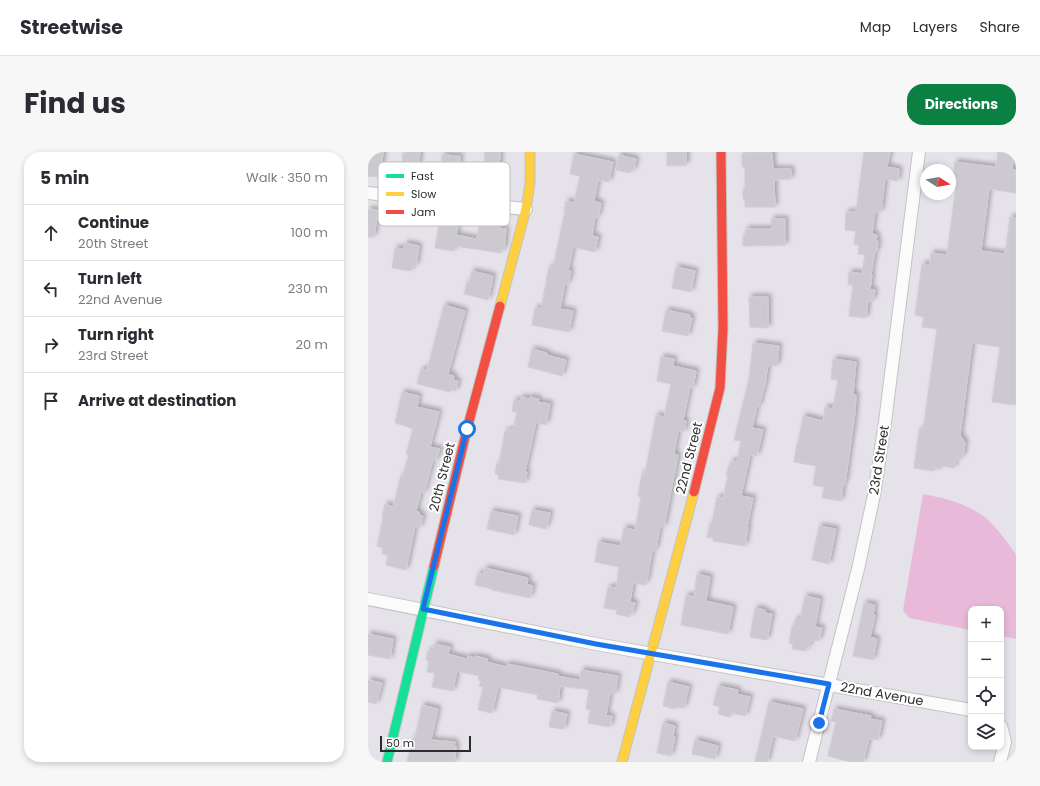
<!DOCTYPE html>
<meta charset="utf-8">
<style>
:root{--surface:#fff;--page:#f7f7f7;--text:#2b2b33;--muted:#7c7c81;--line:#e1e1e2;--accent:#0b8043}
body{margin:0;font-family:Poppins,sans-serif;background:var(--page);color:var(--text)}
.controls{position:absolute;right:12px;bottom:12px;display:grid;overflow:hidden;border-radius:8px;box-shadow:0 2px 6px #0003}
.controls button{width:36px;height:36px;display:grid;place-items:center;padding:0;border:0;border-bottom:1px solid var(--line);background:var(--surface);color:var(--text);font:20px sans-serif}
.compass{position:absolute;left:552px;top:12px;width:36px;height:36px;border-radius:50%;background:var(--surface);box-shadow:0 2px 6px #0003;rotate:101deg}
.scale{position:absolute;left:12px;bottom:10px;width:91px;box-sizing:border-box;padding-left:4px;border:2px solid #2c2c2c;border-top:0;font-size:11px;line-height:14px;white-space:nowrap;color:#2c2c2c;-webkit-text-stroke:3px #fff;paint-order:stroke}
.stop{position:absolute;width:12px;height:12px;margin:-9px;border:3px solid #1a73e8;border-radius:50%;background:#fff}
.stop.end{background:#1a73e8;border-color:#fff;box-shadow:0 1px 4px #0008}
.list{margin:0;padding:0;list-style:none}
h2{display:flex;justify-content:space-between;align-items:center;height:52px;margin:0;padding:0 16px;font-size:17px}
h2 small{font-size:13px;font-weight:400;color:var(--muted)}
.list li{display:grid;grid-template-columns:26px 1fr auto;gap:12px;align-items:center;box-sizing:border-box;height:56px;padding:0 16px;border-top:1px solid var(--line)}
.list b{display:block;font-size:15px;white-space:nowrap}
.list p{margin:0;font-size:13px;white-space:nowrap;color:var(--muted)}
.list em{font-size:13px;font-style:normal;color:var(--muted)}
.icon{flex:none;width:22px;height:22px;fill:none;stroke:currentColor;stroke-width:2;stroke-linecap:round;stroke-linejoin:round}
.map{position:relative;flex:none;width:648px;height:610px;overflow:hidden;border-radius:16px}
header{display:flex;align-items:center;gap:24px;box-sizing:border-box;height:56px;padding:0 20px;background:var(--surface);border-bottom:1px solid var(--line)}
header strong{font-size:19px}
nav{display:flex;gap:22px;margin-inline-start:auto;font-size:14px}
.intro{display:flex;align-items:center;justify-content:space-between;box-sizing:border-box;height:96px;padding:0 24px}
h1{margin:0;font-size:28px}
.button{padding:10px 18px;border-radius:16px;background:var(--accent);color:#fff;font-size:14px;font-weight:700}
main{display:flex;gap:24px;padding:0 24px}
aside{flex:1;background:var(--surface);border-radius:16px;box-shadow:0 2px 6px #0003}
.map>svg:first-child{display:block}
</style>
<header>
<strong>Streetwise</strong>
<nav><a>Map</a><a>Layers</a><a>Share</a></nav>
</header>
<div class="intro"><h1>Find us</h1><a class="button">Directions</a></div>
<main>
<aside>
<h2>5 min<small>Walk · 350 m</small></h2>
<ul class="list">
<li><svg class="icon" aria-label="ahead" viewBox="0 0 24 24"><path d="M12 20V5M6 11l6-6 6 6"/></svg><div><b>Continue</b><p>20th Street</p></div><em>100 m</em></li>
<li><svg class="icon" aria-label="left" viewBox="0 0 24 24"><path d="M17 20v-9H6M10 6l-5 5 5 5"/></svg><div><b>Turn left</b><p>22nd Avenue</p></div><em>230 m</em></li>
<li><svg class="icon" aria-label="right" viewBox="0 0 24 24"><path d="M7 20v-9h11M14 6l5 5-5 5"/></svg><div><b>Turn right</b><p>23rd Street</p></div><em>20 m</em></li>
<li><svg class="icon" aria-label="arrive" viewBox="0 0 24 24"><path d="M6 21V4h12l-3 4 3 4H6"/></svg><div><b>Arrive at destination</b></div></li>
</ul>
</aside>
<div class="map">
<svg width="648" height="610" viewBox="0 0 648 610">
<defs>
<filter id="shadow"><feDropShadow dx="3" dy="-3" stdDeviation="2" flood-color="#0004"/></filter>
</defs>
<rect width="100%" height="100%" fill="#e6e2ea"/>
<path fill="#e8b9d9" d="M555 342C575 346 597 351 614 363 627 372 637 388 647 401L648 404V487L633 484V457H603V478L541 466 535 458Z"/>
<g fill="#cdc9d0" stroke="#d2ced5" filter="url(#shadow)">
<polygon points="0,0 15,0 13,20 11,20 11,25 0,24"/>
<polygon points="43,0 52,0 49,26 33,25 35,1 42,1"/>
<polygon points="117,0 132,0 131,16 134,16 133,26 131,26 130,37 115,36"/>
<polygon points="299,0 318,0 318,13 299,14"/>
<polygon points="377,0 404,1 405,17 423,17 423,27 406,28 407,55 377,55 377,47 375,47 375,37 377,37 377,15 374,15 374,2 377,2"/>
<polygon points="496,0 522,0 519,15 531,17 530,29 517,27 513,60 507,59 504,82 509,83 508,89 510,89 509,99 507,99 503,123 494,122 497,103 490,102 491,93 486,92 488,79 477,78 478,60 488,60"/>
<polygon points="630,0 646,0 644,18 648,18 648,41 621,37 613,99 637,102 642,65 648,66 648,253 624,250 632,195 604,191 592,283 597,291 595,304 587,310 586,316 573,314 573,317 567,316 566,319 546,316 551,278 555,279 569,177 554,175 556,165 547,163 554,112 562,113 563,101 579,103 589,26 585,25 587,10 628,15"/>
<polygon points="206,2 245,10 241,30 230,28 226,49 233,51 230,65 227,65 224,84 230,85 227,100 205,95 200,119 203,119 200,132 197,131 192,157 205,159 201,180 164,173 167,156 173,157 181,115 185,116 197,59 196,59 198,49 206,51 212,24 202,22"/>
<polygon points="74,3 92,4 91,28 72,27"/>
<polygon points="251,3 268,7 266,18 263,18 262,21 248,18"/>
<polygon points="0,57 10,58 6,85 0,85"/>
<polygon points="403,67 417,67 417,93 375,94 375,84 378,84 377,77 404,77"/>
<polygon points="118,71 132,72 132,77 138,77 136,98 133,97 133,101 87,94 86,99 67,96 71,72 90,75 88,83 109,87 111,74 117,74"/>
<polygon points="37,91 51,94 48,114 44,113 43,119 24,116 27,96 36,97"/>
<polygon points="308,115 327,119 323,140 304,136"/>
<polygon points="104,119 125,124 120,148 96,142 99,130 101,130"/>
<polygon points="481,120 504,123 502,138 507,138 505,149 500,149 498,166 481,164 485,133 480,133"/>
<polygon points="381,145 400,145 400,176 382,175"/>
<polygon points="76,153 97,159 80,222 86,224 85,228 90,229 88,239 83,238 82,240 49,232 53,217 59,218"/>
<polygon points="298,158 322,163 321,165 324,166 320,184 294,179"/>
<polygon points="385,191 411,194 409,214 400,213 397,232 391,254 389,254 384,276 395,278 389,304 382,302 373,344 385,346 379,375 380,375 377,394 345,389 345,386 339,385 342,371 344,371 349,345 355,346 360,324 358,324 361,313 362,314 363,309 369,310 373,289 366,288 381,227"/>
<polygon points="164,197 179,201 179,203 198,208 194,224 160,215"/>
<polygon points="293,205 306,207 305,214 328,219 325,236 322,235 315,268 318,269 316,280 310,279 306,302 310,303 296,375 292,374 288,397 287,397 286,399 284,399 279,429 278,429 277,433 265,431 262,450 267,451 264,463 262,462 261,465 248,462 249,458 236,456 240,435 248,436 251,415 227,410 230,390 252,394 256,376 267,378 273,345 270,344 274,321 277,322 288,263 296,265 303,232 289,229"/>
<polygon points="465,207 488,210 485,242 488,243 487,261 477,332 475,332 473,349 454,346 456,335 445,333 448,314 426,310 429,291 430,291 435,264 455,269 457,255 465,257 470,228 463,227"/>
<polygon points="34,240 51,244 49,255 71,260 62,295 72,297 68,309 65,308 56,341 53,340 48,359 51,360 51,363 55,364 52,376 47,374 38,418 18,413 20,403 14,402 15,396 9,394 15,367 14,365 17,352 25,355 33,323 35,323 41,302 38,302 45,277 41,276 41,275 27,271"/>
<polygon points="153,245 161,247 162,245 171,247 170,250 182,252 178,273 168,270 157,320 159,320 157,331 130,327 131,323 127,322 129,311 131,312 137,279 141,280 141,277 145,278 149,260 144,259 146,248 152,249"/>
<polygon points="164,358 182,361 178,377 161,373"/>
<polygon points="123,359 150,364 146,383 119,377"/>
<polygon points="451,374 468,377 461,412 444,408"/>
<polygon points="117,416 160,426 159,432 165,434 162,446 124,438 124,437 107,433 110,421 115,422"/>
<polygon points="329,422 342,425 338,449 365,455 360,482 313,473 318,443 326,445"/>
<polygon points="437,444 452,447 447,475 454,476 451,489 443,488 441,495 438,494 438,499 424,497 425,492 421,491 424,474 426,474 427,467 432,468"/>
<polygon points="496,451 507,453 505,462 507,463 502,485 509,487 505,508 485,504"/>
<polygon points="387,456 397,458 397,461 404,462 399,488 382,485"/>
<polygon points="0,482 25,487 22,507 0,503"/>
<polygon points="66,492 82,495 80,502 99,507 100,504 107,506 107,504 120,507 119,510 139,515 139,512 190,522 189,524 212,528 213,518 250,524 247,542 242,541 238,564 244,564 242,575 220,571 222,558 218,557 221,538 214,536 214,537 192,534 190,551 169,547 170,543 130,535 124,561 110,558 115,535 111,534 113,528 110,528 111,524 89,519 85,539 64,535 67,521 59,520 61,509 58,508 60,499 64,500"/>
<polygon points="0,528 14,531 8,552 0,550"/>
<polygon points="300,530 321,535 316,556 307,555 307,557 295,554"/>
<polygon points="350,534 370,538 369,542 382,545 377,564 363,561 362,565 350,562 352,555 345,553"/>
<polygon points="401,550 435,557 427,589 405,584 399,610 387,610"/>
<polygon points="54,553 70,557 63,588 87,590 86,594 88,594 87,610 39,610 45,586 47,586"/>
<polygon points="466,557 503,564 502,567 514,569 510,588 501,586 495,610 483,610 460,604 468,570 463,569"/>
<polygon points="184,559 199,562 196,577 181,575"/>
<polygon points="295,571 307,574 305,584 307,585 303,604 289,601"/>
<polygon points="327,588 350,594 347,607 324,602"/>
</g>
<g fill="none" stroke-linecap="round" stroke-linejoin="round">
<g stroke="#c3c3c3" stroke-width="14">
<g id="street">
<polyline points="0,41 49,47 158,57"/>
<polyline points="0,447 228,492 603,558"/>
<polyline points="441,610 490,417 506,343 517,270 551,0"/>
<polyline points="632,610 637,590 633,574"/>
</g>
</g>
<g stroke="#c3c3c3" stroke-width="11">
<polyline id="fast" points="19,610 66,414"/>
</g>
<g stroke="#c3c3c3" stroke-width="11">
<g id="slow">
<polyline points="132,154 158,57 162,31 162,0"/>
<polyline points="254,610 326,340"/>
</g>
</g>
<g stroke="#c3c3c3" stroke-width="11">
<g id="jam">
<polyline points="326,340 352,236 355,176 353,0"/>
<polyline points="66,414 99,277 132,154"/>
</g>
</g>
<use href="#street" stroke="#fbfbfc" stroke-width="12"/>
<use href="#fast" stroke="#16e098" stroke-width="9"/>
<use href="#slow" stroke="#ffcf43" stroke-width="9"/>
<use href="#jam" stroke="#f24e42" stroke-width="9"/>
</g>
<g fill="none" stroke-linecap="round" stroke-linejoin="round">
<polyline stroke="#1a73e8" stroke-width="5" points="99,277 55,457 228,492 461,532 451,571"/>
</g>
<g text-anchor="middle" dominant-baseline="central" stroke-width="4" stroke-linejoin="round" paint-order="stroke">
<g font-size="13" fill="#2c2c2c" stroke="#fff">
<text transform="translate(321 306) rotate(-76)">22nd Street</text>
<text transform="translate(511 308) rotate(-81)">23rd Street</text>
<text transform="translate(74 325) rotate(-76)">20th Street</text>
<text transform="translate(514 542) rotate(10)">22nd Avenue</text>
</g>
</g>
<rect x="10" y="10" width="132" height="64" rx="6" fill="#fff" stroke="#c0c0c0" stroke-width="1"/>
<rect x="18" y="22" width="18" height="4" fill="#16e098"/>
<rect x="18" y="40" width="18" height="4" fill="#ffcf43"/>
<rect x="18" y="58" width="18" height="4" fill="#f24e42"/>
<g font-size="11" fill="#2c2c2c">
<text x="43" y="28">Fast</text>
<text x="43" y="46">Slow</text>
<text x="43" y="64">Jam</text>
</g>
</svg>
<div class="controls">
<button>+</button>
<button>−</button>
<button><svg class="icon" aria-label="locate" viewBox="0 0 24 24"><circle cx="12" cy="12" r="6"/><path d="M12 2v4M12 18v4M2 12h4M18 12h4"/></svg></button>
<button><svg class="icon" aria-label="layers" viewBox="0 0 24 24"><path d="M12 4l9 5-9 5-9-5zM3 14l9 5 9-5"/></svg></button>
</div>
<svg class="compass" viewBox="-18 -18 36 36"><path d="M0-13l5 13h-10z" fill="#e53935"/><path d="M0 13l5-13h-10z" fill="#7c7c81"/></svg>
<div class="scale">50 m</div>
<div class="stop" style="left:99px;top:277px"></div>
<div class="stop end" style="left:451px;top:571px"></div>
</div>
</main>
